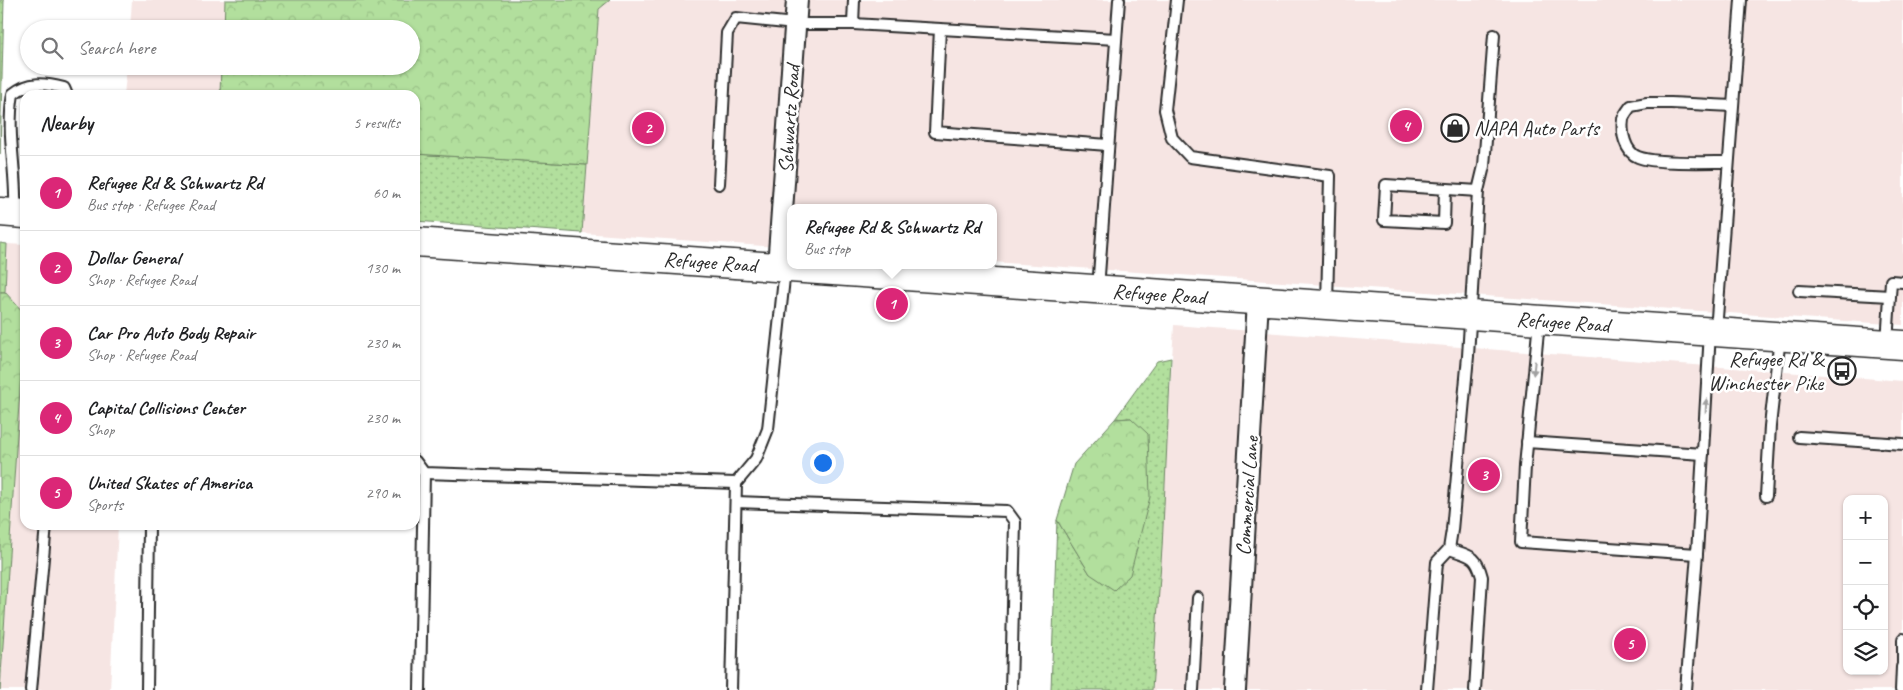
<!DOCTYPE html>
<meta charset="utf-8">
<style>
:root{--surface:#fff;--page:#f2f2f2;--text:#202124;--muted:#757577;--line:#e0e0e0;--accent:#db2777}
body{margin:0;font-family:Caveat,sans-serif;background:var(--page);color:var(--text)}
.controls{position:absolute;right:15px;bottom:15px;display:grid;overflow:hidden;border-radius:10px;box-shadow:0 1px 4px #0004}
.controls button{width:45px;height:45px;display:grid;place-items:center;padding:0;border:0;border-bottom:1px solid var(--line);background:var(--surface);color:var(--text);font:25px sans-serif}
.you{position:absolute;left:822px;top:462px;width:18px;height:18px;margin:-12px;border:4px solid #fff;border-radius:50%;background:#1a73e8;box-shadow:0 0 0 8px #1a73e833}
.badge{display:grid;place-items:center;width:32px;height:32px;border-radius:50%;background:var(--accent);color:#fff;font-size:16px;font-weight:700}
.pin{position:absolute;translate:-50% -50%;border:2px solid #fff;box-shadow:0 1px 5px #0006}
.popup{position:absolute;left:787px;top:204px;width:210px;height:65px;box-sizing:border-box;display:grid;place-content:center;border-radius:10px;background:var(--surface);filter:drop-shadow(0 1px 4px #0005);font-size:16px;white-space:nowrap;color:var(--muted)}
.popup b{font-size:19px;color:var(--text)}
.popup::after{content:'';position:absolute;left:50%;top:100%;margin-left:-10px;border:10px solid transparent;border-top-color:var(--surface)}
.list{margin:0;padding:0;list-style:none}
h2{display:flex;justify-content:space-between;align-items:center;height:65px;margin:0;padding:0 20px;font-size:21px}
h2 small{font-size:16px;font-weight:400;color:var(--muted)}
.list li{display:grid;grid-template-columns:32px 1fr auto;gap:15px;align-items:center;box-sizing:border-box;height:75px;padding:0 20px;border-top:1px solid var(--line)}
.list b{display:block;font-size:19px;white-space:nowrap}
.list p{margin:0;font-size:16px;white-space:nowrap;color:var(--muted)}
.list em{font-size:16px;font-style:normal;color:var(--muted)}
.icon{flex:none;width:28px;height:28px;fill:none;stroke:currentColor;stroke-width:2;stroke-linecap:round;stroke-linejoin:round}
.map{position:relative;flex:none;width:1903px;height:690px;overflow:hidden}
.search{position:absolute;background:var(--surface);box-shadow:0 1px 4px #0004;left:20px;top:20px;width:400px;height:55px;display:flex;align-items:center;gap:12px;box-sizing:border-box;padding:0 18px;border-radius:28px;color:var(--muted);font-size:19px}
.panel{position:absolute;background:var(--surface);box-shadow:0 1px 4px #0004;left:20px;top:90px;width:400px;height:440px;border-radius:15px}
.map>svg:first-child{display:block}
</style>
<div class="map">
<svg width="1903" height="690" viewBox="0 0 1903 690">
<defs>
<pattern id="grass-dots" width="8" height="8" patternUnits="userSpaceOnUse" patternTransform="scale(1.25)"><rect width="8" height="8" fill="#b2df9d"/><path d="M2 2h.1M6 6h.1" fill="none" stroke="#99c087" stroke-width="1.8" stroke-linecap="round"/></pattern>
<pattern id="forest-crowns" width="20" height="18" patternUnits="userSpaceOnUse" patternTransform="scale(1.25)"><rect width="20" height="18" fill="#b2df9d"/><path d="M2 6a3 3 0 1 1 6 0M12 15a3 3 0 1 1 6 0" fill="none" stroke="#99c087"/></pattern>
</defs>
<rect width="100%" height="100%" fill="#fff"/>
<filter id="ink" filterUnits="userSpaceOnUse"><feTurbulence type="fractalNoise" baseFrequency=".02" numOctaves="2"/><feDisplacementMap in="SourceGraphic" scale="10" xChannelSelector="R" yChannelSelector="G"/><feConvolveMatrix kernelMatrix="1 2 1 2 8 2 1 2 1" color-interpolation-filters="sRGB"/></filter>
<g filter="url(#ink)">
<g fill="#f6e5e3" fill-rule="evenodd">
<polygon points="132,0 225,0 224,29 130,29"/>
<polygon points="610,0 1903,0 1903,325 993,262 993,208 791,208 791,248 582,233 599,9"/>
<polygon points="127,66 221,66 220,95 124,95"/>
<polygon points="7,244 25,245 25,525 118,525 110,690 0,690 25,315 5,292"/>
<path d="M1174 325 1903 381V690H1152ZM1847 499H1884V671H1847Z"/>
</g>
<g fill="url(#grass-dots)" stroke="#6e8564">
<polygon points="0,0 4,0 0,154"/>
<polygon points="415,154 587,165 582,233 415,221"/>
<polygon points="0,243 7,244 5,292 0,292"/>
<polygon points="1171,358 1162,548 1152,690 1051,690 1057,520 1090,574 1131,418 1115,419 1157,361"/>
</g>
<g fill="url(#forest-crowns)" stroke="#6e8564">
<polygon points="225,0 610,0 599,9 587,165 415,154 415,95 220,95 221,66 411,66 411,29 224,29"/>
<polygon points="0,292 5,292 25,314 0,690"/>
<polygon points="1131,418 1148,434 1150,497 1130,575 1114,590 1090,574 1057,520 1074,464 1115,419"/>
</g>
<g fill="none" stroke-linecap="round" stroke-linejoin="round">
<g stroke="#2b2b2b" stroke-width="14">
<g id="lane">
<polyline points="1177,0 1165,110 1172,138 1190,157 1330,176 1327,305"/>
<polyline points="853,24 1116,39"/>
<polyline points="940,29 935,132 1108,145"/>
<path d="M1728 162C1706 162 1656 164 1638 157 1625 152 1621 132 1623 119 1624 115 1628 110 1631 106L1647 103H1671L1732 106"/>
<polyline points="719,184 727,33 736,18 795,24 853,24 854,0"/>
<polyline points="1445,189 1444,223 1384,220 1386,185 1478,191"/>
<path d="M15 212C17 172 6 133 13 94 29 81 45 83 64 88L67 95"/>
<polyline points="1098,289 1119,0"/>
<polyline points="1799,291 1890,296"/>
<polyline points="1539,321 1525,466 1521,542 1697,554 1710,332"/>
<polyline points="1716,331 1741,0"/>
<polyline points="1887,343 1891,281 1903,282"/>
<polyline points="1799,437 1903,444"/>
<polyline points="1527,442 1703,454"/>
<polyline points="415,461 424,473 736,483"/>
<polyline points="1766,496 1770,426 1780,337"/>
<polyline points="736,502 1007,511 1015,522 1011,690"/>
<path d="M1449 549C1469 556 1476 554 1482 577L1475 690"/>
<polyline points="1903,639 1903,667"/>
<polyline points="31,690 46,525"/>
<polyline points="147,690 149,525"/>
<polyline points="420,690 424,473"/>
<polyline points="731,690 736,483 756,459 768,429 785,269"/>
<polyline points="1193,690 1198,598"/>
<polyline points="1427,690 1437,562 1449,549 1452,530 1468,356 1478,191 1484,166 1494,35"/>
<polyline points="1686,690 1697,554"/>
<polyline points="1901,690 1902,667"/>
</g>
</g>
<g stroke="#2b2b2b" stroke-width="24">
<g id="street">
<polyline points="778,267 797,0"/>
<polyline points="1235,690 1258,301"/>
</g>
</g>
<g stroke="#2b2b2b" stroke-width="31">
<g id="primary">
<polyline points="0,212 25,214"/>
<polyline points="415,242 1903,345"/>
</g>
</g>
<use href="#lane" stroke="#fff" stroke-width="10"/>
<use href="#street" stroke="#fff" stroke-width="20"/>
<use href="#primary" stroke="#fff" stroke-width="28"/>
</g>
<defs><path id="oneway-solid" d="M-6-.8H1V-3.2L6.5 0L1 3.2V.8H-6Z" transform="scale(1.25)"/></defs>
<g fill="#a0a0a0">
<use href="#oneway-solid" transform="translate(1534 368) rotate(96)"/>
<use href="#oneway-solid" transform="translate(1706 406) rotate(-87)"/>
</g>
</g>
<defs>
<g id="shop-ring" transform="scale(1.4375)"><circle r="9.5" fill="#fff" stroke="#2b2b2b" stroke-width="1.5"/><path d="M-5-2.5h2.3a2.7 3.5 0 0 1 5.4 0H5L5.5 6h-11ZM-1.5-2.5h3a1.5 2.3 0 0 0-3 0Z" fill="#2b2b2b"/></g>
<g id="bus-ring" transform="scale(1.4375)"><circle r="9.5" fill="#fff" stroke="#2b2b2b" stroke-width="1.5"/><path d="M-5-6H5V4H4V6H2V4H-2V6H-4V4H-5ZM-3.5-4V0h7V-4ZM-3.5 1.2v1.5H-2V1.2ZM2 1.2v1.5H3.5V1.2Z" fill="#2b2b2b"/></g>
</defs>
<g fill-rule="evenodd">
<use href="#shop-ring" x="1455" y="128"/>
<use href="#bus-ring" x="1842" y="371"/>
</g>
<g text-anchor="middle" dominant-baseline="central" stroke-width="5" stroke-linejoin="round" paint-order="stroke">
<g font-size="21" fill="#2b2b2b" stroke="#fff">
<text transform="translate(789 119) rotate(-86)">Schwartz Road</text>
<text transform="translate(710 262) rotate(4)">Refugee Road</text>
<text transform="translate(1159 294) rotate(4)">Refugee Road</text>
<text transform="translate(1563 322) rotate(4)">Refugee Road</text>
<text transform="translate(1247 496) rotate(-86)">Commercial Lane</text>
</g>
<g font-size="21" fill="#2b2b2b" stroke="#fff" text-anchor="start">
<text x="1474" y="128">NAPA Auto Parts</text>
<text x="1823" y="359" text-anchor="end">Refugee Rd &amp;<tspan x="1823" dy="24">Winchester Pike</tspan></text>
</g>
</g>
</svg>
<div class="controls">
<button>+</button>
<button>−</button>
<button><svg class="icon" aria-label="locate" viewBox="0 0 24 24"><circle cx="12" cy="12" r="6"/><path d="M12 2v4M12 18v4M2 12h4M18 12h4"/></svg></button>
<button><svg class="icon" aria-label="layers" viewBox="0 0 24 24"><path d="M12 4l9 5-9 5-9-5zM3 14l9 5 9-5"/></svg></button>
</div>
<div class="you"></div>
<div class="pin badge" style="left:892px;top:304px">1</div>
<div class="popup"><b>Refugee Rd &amp; Schwartz Rd</b>Bus stop</div>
<div class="pin badge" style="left:648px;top:128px">2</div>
<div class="pin badge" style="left:1484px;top:475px">3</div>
<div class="pin badge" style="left:1406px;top:126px">4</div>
<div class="pin badge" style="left:1630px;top:644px">5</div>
<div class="search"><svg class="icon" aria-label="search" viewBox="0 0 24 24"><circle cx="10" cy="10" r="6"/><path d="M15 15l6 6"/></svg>Search here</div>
<section class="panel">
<h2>Nearby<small>5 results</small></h2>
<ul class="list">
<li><span class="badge">1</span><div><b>Refugee Rd &amp; Schwartz Rd</b><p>Bus stop · Refugee Road</p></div><em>60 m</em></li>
<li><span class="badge">2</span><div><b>Dollar General</b><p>Shop · Refugee Road</p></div><em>130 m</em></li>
<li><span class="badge">3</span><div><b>Car Pro Auto Body Repair</b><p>Shop · Refugee Road</p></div><em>230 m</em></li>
<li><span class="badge">4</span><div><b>Capital Collisions Center</b><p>Shop</p></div><em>230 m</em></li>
<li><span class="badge">5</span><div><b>United Skates of America</b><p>Sports</p></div><em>290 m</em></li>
</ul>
</section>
</div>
